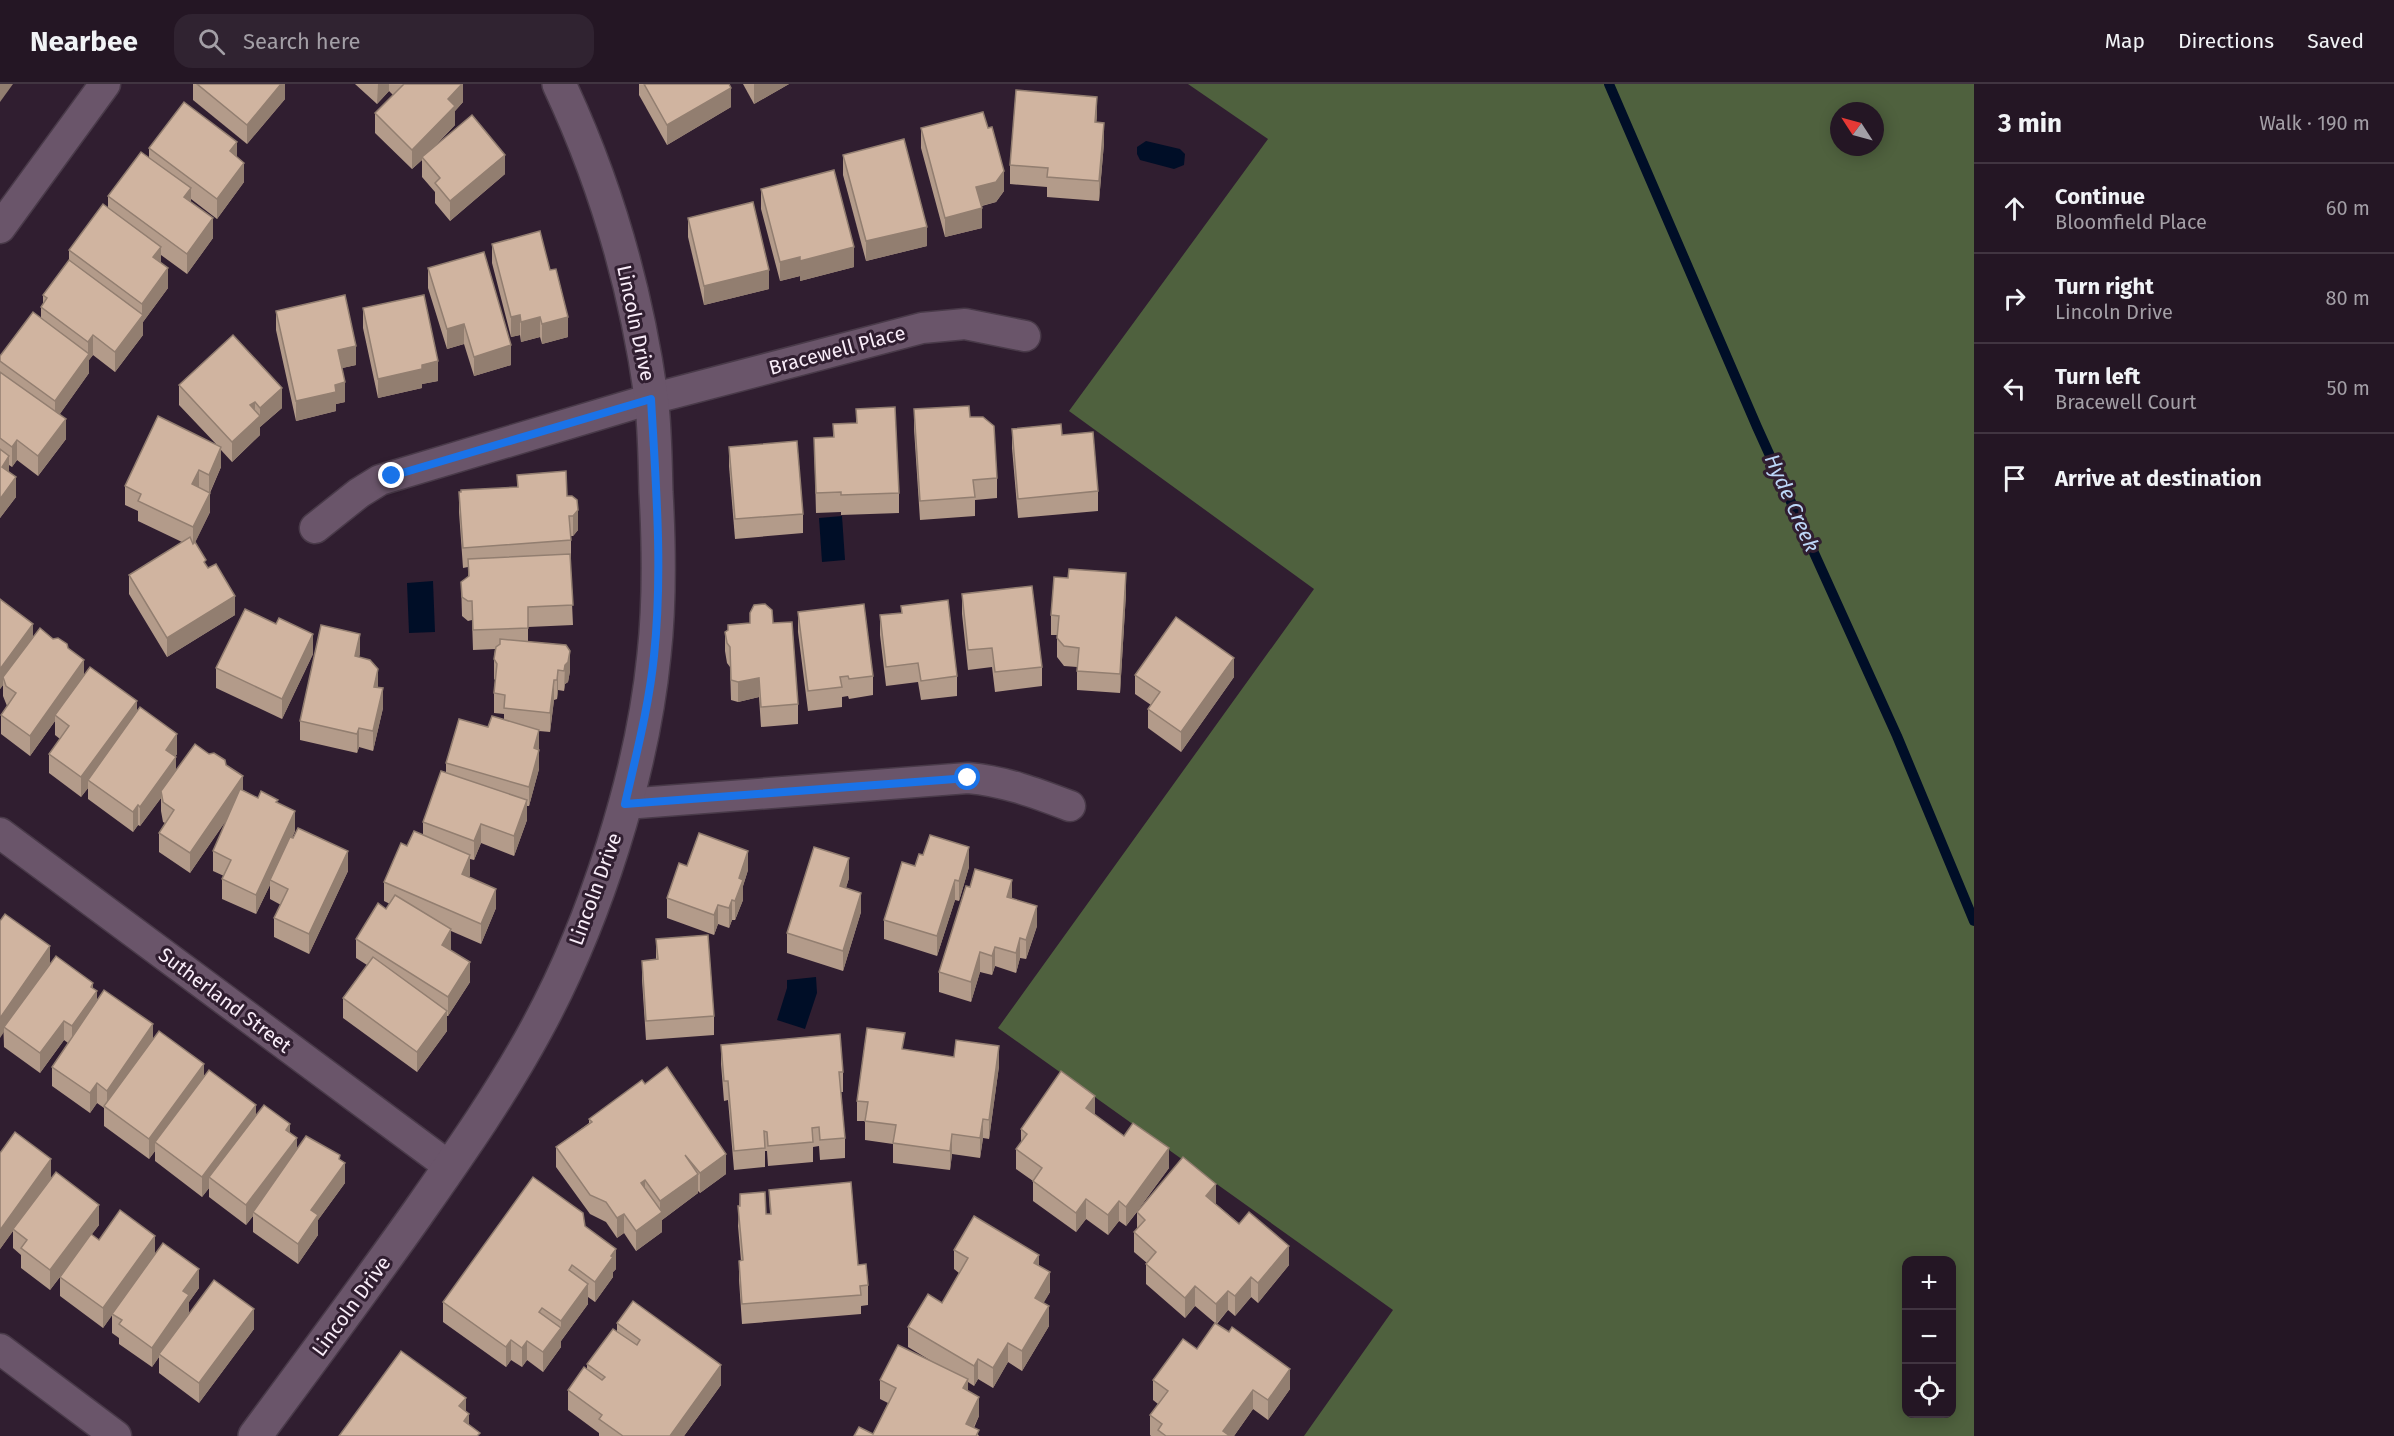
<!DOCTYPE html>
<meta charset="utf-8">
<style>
:root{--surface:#241624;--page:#302331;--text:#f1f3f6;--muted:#a39fa6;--line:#413541}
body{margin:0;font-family:"Fira Sans",sans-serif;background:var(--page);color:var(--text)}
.controls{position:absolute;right:18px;bottom:18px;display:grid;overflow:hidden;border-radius:12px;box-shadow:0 3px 15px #0003}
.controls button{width:54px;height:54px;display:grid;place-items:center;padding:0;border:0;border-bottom:2px solid var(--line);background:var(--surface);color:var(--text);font:30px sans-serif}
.compass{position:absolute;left:1830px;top:18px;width:54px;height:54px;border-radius:50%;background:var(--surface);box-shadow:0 3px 15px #0003;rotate:306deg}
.stop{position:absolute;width:18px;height:18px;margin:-14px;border:4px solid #1a73e8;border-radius:50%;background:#fff}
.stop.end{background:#1a73e8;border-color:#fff;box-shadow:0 2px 6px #0008}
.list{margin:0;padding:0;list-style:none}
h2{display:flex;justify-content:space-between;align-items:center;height:78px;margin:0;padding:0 24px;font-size:26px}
h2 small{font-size:20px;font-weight:400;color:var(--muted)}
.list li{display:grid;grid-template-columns:39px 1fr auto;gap:18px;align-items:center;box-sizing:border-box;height:90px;padding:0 24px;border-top:2px solid var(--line)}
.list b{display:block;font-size:22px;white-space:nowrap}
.list p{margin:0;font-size:20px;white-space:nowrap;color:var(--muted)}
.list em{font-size:20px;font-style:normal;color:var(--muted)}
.icon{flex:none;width:33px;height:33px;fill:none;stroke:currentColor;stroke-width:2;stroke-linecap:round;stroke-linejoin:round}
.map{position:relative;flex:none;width:1974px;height:1352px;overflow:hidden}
header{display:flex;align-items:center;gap:36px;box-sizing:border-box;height:84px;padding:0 30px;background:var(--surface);border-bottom:2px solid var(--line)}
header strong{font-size:28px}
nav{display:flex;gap:33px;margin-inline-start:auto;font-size:21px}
.search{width:420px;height:54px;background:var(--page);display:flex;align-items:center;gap:15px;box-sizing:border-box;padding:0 21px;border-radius:18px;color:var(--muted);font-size:22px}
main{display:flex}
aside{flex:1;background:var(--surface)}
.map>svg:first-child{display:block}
</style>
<header>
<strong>Nearbee</strong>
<div class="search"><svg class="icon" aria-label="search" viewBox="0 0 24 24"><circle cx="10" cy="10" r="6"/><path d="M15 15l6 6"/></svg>Search here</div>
<nav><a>Map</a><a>Directions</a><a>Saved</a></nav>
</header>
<main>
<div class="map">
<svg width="1974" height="1352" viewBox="0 0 1974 1352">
<rect width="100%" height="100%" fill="#301e30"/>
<path fill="#4f613e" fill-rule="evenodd" d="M1188 0H1974V1352H1304L1393 1226 998 944 1314 505 1069 327 1268 55ZM1839 27H1875V63H1839ZM1906 1176H1952V1330H1906Z"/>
<g fill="#000e27">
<polygon points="1146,57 1180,65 1185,70 1184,81 1174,85 1140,76 1137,70 1137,63"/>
<polygon points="842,432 845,476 822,478 819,434"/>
<polygon points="433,497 435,548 409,549 407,499"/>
<polygon points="816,893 817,909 805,945 777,936 787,904 787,896"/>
</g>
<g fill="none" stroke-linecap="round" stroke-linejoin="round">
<polyline stroke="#000e27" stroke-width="10" points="1609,0 1757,343 1897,652 1974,837"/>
<g stroke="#493a49" stroke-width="33">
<g id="street">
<polyline points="0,144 105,0"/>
<polyline points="315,444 359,409 380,396 651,315 922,244 965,240 1025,252"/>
<path d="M625 720 968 694C1004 697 1036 709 1070 722"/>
<polyline points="0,749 450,1083"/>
<polyline points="0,1265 116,1352"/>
</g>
</g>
<g stroke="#493a49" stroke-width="36">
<path id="secondary" d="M255 1352C309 1279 364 1205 417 1130 459 1070 502 1009 537 944 595 837 642 692 654 571 660 517 659 462 656 408 655 376 655 343 651 312 636 205 605 98 559 0"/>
</g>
<use href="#street" stroke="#6a556a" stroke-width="30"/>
<use href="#secondary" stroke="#6a556a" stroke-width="33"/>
</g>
<g fill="#b39b8a">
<polygon points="193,0 285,0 285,15 247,60 193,16"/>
<polygon points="355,0 463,0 463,18 455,27 455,41 436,61 505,90 450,137 435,119 435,108 422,93 422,76 412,85 375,49 375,29 393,11 389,7 377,20"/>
<polygon points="639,0 729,0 731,23 667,61 639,11"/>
<polygon points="743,0 789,0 754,20"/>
<polygon points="1097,32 1096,38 1104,59 1099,117 1047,113 1047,103 1010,100 1010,81"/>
<polygon points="921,44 1004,107 996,118 982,122 982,144 945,153 921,64"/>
<polygon points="149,64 237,73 244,98 217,135 191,115 191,118 213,154 187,190 161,171 161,179 168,204 143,238 143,251 115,288 93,271 89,276 89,289 59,331 66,355 38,392 17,376 12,383 9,381 9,388 16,413 0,434 0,272 41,234 41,223 43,220 43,211 69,176 69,166 108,123 108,112 149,74"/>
<polygon points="843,71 927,162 866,177 843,91"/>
<polygon points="761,105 854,183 800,197 800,192 780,197 761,125"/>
<polygon points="688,134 769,205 704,221 688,153"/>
<polygon points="492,160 550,186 568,253 542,260 540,253 521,258 520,251 511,253 492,179"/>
<polygon points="428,184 511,281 474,292 464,260 447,265 428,204"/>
<polygon points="363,224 438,297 422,300 422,304 378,314 363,244"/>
<polygon points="276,227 356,281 342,284 345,318 336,320 336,327 296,337 276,246"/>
<polygon points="179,301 282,324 260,343 260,351 232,378 221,366 221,383 210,409 210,428 195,458 206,482 235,531 167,573 129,510 129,491 182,458 138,437 138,427 125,421 125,402 216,360 179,321"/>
<polygon points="856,325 899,409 899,429 841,431 841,428 816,429 814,354 833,353 833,340 856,339"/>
<polygon points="914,325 970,333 997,394 997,414 975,416 975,432 920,436 914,345"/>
<polygon points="1012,345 1062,351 1098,407 1098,427 1018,434 1012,364"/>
<polygon points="729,363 803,430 803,449 735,455 729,382"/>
<polygon points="517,391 567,412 578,446 573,452 571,452 571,475 570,475 573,541 528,543 528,557 570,587 568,598 565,600 564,607 558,606 557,615 554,616 550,648 539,647 539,685 529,722 527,722 527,736 514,772 481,759 474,776 470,775 470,791 469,793 496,824 481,860 451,847 451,866 470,898 448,932 447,932 447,947 417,988 343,934 343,914 367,881 356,874 356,855 386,825 390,820 384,817 384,798 407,762 423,751 423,738 446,689 446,679 488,643 504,636 504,630 494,629 494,609 495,596 494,595 494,575 495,565 473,566 472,536 468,537 462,532 461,498 468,493 468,483 463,484 459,428 459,408 517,403"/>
<polygon points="1126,509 1120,609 1077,606 1077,583 1064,582 1057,573 1057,551 1051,551 1051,531"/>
<polygon points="962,510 1042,583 1042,602 995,608 992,583 968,586 962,530"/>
<polygon points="0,515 33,553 53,555 68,564 84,591 137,627 177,670 175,673 176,686 209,670 226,681 243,706 258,714 278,719 295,747 292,754 348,787 309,870 274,853 274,834 281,821 270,815 270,801 256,830 222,815 222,795 224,792 213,787 213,767 227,735 190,789 159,768 159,749 165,739 163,738 161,727 161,714 140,742 138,741 133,748 88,715 88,704 81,713 49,689 49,670 60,655 55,651 55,637 30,672 1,650 1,631 7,622 3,612 3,601 0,605"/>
<polygon points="901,522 957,592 957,612 921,616 918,598 886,602 880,551 880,531 901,529"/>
<polygon points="798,528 873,592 873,611 849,615 848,612 842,613 842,623 808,627 798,548"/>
<polygon points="750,529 773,539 798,620 798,640 761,643 759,613 738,618 731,616 730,583 727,579 725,567 725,548 750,539"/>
<polygon points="360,569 359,573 378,603 383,624 373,667 359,663 357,669 300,656 300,637"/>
<polygon points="313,570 282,635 216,604 216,584"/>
<polygon points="1135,591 1234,593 1181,668 1148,644 1148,625 1151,621 1135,610"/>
<polygon points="687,782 748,786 743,802 743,816 735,836 732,836 729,844 718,840 714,851 667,834 667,814"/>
<polygon points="915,782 969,783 959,817 955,816 937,872 884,855 884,836"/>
<polygon points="849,794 846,804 861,828 843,887 787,869 787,849"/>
<polygon points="1012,814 1037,842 1026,875 1020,874 1016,889 995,882 992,891 980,888 971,918 939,908 939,888"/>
<polygon points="0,837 50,879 93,905 97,917 153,955 204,991 256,1031 290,1048 297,1065 340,1075 345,1099 318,1136 318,1151 298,1180 253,1148 253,1132 246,1141 209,1113 209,1104 202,1113 155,1077 155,1067 149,1075 104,1042 104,1024 97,1019 90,1029 52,1002 52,983 68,959 64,956 40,989 4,963"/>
<polygon points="656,855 714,932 714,951 646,956 642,896 642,877 656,875"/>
<polygon points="721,961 843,988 843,1008 841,1008 845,1054 845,1074 820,1076 819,1062 813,1063 813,1078 768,1082 767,1067 765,1067 765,1083 734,1086 728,1016 724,1017 721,980"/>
<polygon points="905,966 999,982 989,1055 983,1054 980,1074 952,1070 950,1086 893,1079 893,1060 865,1056 865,1037 857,1037 857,1017"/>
<polygon points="645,1000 726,1090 700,1109 698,1107 698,1109 662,1136 662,1148 636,1167 624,1149 617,1154 606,1138 590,1130 556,1083 556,1063 589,1039 589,1035"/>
<polygon points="1095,1031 1169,1084 1138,1126 1216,1120 1289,1181 1258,1219 1251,1213 1235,1232 1228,1226 1217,1240 1290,1305 1268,1336 1253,1325 1234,1352 1151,1352 1150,1351 1150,1331 1158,1320 1153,1316 1153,1296 1197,1265 1215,1239 1195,1222 1185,1234 1146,1200 1146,1180 1147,1179 1134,1168 1134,1148 1137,1145 1137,1128 1126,1142 1119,1137 1108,1151 1086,1135 1076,1148 1033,1117 1033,1097 1016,1085 1016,1065 1021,1059 1021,1045"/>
<polygon points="0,1069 51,1094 99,1141 91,1151 99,1156 155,1170 199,1204 189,1218 189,1229 254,1245 199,1319 159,1289 159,1273 152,1283 119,1260 119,1254 112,1249 112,1231 103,1244 60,1212 60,1193 50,1206 21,1184 21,1171 13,1164 13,1147 0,1165"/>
<polygon points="769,1106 858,1181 868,1201 868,1221 861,1222 861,1230 742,1240 739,1196 739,1177 741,1177 738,1142 740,1110 766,1130 770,1130"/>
<polygon points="585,1142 616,1185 613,1188 613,1193 595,1218 588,1213 588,1220 561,1257 561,1263 543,1288 527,1276 522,1283 511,1276 506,1283 443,1238 443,1218"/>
<polygon points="954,1166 1039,1182 1050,1208 1043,1219 1049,1242 1022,1287 1008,1278 993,1304 978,1295 974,1302 968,1298 968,1307 979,1332 974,1344 979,1352 873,1350 888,1319 880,1315 880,1296 938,1281 908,1263 908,1243 942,1219 959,1189 954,1185"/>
<polygon points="617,1239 721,1301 684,1352 599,1352 599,1349 568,1326 568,1306 587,1285 587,1280 617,1247"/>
</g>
<g fill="#927e70">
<polygon points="0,0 13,0 0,18"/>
<polygon points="281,0 285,0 285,15 247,60 247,41"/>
<polygon points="378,0 389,0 389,7 377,20"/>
<polygon points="462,0 463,0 463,18 455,27 455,41 423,74 422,73 422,76 412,85 412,66 448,15"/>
<polygon points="754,0 789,0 754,20"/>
<polygon points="731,4 731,23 667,61 667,41"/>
<polygon points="1097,13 1097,32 1095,58 1095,38"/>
<polygon points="1104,39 1104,59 1099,117 1099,97"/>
<polygon points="237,58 237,77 230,67"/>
<polygon points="505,71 505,90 450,137 450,117"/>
<polygon points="244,79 244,98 217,135 217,115"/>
<polygon points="1004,87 1004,107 996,118 976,123 976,103"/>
<polygon points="191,104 191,124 184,113"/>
<polygon points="982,124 982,144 945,153 945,134"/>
<polygon points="213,134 213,154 187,190 187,170"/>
<polygon points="927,143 927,162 866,177 866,157"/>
<polygon points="161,163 161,183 153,173"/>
<polygon points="854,163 854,183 800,197 800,177"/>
<polygon points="800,173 800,192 780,197 780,178"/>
<polygon points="168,184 168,204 143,238 143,251 115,288 115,268 142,233 142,220"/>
<polygon points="769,186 769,205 704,221 704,202"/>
<polygon points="520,231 520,251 511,253 511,233"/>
<polygon points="540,233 540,253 521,258 521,238"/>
<polygon points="568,233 568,253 542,260 542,240"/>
<polygon points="464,240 464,260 447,265 447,245"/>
<polygon points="93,251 93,271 89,276 89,289 55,337 55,317 88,271 88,258"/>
<polygon points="511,261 511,281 474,292 474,273"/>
<polygon points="356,262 356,281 338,285 338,266"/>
<polygon points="438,277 438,297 422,300 422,304 378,314 378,295 422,281"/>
<polygon points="345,298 345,318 336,320 336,327 296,337 296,317 335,301"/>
<polygon points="282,304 282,324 260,343 260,351 232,378 232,358 260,332 260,324"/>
<polygon points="255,318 255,337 250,321"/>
<polygon points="66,335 66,355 38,392 38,372"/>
<polygon points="17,356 17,376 12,383 12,363"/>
<polygon points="221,363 221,383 209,410 209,391"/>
<polygon points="9,372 9,392 2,383"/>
<polygon points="199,386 199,405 192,400"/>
<polygon points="16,393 16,413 0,434 0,415"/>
<polygon points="210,409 210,428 193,463 193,443"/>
<polygon points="578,426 578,446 573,452 573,432"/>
<polygon points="1126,489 1126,509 1120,609 1120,590"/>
<polygon points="235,512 235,531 167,573 167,554"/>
<polygon points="33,540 33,559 3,593 3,601 0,605 0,585"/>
<polygon points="313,550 313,570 282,635 282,615"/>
<polygon points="360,550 360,569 355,592 355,572"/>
<polygon points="570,567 570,587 568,598 565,600 564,607 565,581"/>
<polygon points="1234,574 1234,593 1181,668 1181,648"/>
<polygon points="84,576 84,596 55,631 55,637 30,672 30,652"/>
<polygon points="378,585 378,604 374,603"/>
<polygon points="558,586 558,606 557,615 557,596"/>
<polygon points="759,594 759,613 738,618 738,598"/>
<polygon points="554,596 554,616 550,648 550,629"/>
<polygon points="383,604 383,624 373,667 373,647"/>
<polygon points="137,617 137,636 88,696 88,704 81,713 81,693"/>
<polygon points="359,644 359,663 357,669 357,650"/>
<polygon points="539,646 539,665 534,664"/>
<polygon points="177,650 177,670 166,685 166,666"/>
<polygon points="539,666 539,685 529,722 529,703"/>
<polygon points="176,673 176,693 161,707 161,714 140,742 140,723"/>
<polygon points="243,692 243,712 190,789 190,769"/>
<polygon points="527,716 527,736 514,772 514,752"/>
<polygon points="138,721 138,741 133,748 133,728"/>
<polygon points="295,727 295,747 272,797 270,796 270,801 256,830 256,811"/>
<polygon points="481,740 481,759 474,776 474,757"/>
<polygon points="969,763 969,783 959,817 959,797"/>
<polygon points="348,767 348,787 309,870 309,850"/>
<polygon points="748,767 748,786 743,802 743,816 735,836 735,817 739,794"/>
<polygon points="470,771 470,791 462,809 462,790"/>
<polygon points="849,774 849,794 840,822 840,802"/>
<polygon points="955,796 955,816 937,872 937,852"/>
<polygon points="1012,796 1012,816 1007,813"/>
<polygon points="496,805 496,824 481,860 481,840"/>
<polygon points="861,809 861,828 843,887 843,867"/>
<polygon points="732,816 732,836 729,844 729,824"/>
<polygon points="718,821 718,840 714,851 714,831"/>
<polygon points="1037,822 1037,842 1026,875 1026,856"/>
<polygon points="451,845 451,865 442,880 442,861"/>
<polygon points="1020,854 1020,874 1016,889 1016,869"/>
<polygon points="50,862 50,882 4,943 4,948 0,954 0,934"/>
<polygon points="995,863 995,882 992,891 992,872"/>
<polygon points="980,868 980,888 971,918 971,898"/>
<polygon points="470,878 470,898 448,932 448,913"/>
<polygon points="93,899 93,913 97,907 97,927 72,962 72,942"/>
<polygon points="447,927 447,947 417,988 417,968"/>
<polygon points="64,937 64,956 40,989 40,969"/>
<polygon points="153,940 153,959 107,1024 107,1007"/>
<polygon points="999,962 999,982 989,1055 989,1036"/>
<polygon points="204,980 204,1000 155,1058 155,1067 149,1075 149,1055"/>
<polygon points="97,999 97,1019 90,1029 90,1009"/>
<polygon points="1095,1012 1095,1032 1086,1024"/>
<polygon points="256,1021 256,1040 209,1093 209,1104 202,1113 202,1093"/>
<polygon points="983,1035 983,1054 980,1074 980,1054"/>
<polygon points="290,1040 290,1060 286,1046"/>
<polygon points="952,1050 952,1070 950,1086 950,1067"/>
<polygon points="297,1054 297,1073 253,1128 253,1132 246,1141 246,1121"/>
<polygon points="1169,1064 1169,1084 1126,1142 1126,1123"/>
<polygon points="726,1070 726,1090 700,1109 700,1089"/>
<polygon points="51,1075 51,1094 13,1145 13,1147 0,1165 0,1146"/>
<polygon points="345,1079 345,1099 318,1136 318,1151 298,1180 298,1160 311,1126"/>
<polygon points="698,1090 698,1109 662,1136 662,1148 636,1167 636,1147 660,1129 660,1117"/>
<polygon points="645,1096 645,1116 641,1099"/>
<polygon points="1216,1100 1216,1120 1206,1132 1206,1112"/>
<polygon points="1086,1115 1086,1135 1076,1148 1076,1129"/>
<polygon points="1119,1117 1119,1137 1108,1151 1108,1131"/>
<polygon points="99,1121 99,1141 50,1206 50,1186"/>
<polygon points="624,1130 624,1149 617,1154 617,1134"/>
<polygon points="155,1152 155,1172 103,1244 103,1224"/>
<polygon points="1289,1162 1289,1181 1258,1219 1258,1199"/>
<polygon points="616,1165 616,1185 613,1188 613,1193 595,1218 595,1198"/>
<polygon points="1039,1171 1039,1191 1034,1179"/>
<polygon points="199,1185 199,1204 189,1218 189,1231 159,1270 159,1273 152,1283 152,1264 183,1207"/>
<polygon points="1050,1188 1050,1208 1035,1234 1035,1214"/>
<polygon points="1251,1193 1251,1213 1235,1232 1235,1212"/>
<polygon points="588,1200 588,1220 561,1257 561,1237"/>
<polygon points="1195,1202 1195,1222 1185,1234 1185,1214"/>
<polygon points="1228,1207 1228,1226 1216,1240 1216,1220"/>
<polygon points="1049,1222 1049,1242 1022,1287 1022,1267"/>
<polygon points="254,1225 254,1245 199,1319 199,1299"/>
<polygon points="561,1244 561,1263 543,1288 543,1268"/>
<polygon points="511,1256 511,1276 506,1283 506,1263"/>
<polygon points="527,1257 527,1276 522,1283 522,1264"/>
<polygon points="1008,1259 1008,1278 993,1304 993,1284"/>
<polygon points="978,1275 978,1295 974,1302 974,1282"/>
<polygon points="721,1281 721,1301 684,1352 670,1352"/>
<polygon points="1290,1285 1290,1305 1268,1336 1268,1316"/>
<polygon points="968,1295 968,1315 963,1304"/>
<polygon points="1253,1306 1253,1325 1234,1352 1223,1352 1223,1347"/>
<polygon points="979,1313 979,1332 969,1352 966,1340"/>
<polygon points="466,1314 466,1334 459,1322"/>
<polygon points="469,1330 469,1350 464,1337"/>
</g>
<g fill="#d0b4a0" stroke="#927e70" stroke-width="1.5">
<polygon points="197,0 281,0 247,41"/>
<polygon points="404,0 462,0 448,15 455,22 412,66 375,29"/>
<polygon points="644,0 729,0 731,4 667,41"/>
<polygon points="1016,6 1097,13 1095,38 1104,39 1099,97 1047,93 1048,84 1010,81"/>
<polygon points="184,18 237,58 230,67 244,79 217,115 149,64"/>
<polygon points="983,28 988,44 992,43 1004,87 996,98 976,103 982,124 945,134 921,44"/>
<polygon points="472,31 505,71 450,117 435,99 440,94 422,73"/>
<polygon points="904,55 927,143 866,157 843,71"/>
<polygon points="141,68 191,104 184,113 213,134 187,170 108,112"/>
<polygon points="834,86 854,163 800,177 800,173 780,178 761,105"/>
<polygon points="753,118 769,186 704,202 688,134"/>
<polygon points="103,120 161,163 153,173 168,184 142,220 69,166"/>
<polygon points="540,147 550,186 556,185 568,233 542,240 540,233 521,238 520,231 511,233 492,160"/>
<polygon points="484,168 511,261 474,273 464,240 447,245 428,184"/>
<polygon points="69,176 143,231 115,268 93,251 88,258 41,223 47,214 43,211"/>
<polygon points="345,211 356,262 338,266 345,298 335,301 336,308 296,317 276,227"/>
<polygon points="424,211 438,277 422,281 422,285 378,295 363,224"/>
<polygon points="33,228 89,270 55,317 0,277 0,272"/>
<polygon points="233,251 282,304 260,324 255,318 250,321 260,332 232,358 179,301"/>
<polygon points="0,288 66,335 38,372 17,356 12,363 0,354"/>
<polygon points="969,322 970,333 983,333 994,342 997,394 973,396 975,413 920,417 914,325"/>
<polygon points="895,323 899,409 841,411 841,408 816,409 814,354 834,353 833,340 857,339 856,325"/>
<polygon points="158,332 221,363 209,391 199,386 192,400 210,409 193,443 138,417 141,410 125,402"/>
<polygon points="1061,340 1062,351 1093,348 1098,407 1018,415 1012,345"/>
<polygon points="797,357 803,430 735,435 729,363"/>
<polygon points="0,365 9,372 2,383 16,393 0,415"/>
<polygon points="566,387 567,412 572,412 577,416 578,426 573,432 569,432 571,456 463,464 459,408 461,408 461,406 518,403 517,391"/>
<polygon points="190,453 193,460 195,458 206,476 204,478 208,484 216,480 235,512 167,554 129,491"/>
<polygon points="570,470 573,521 528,523 528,544 473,546 472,517 468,517 462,513 461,498 469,492 468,475"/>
<polygon points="1069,485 1126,489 1120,590 1077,587 1079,564 1064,562 1057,554 1059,532 1051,531 1054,493 1068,494"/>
<polygon points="1032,502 1042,583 995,588 992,564 968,566 962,510"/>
<polygon points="0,515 33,540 0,585"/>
<polygon points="948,516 957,592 921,597 918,579 886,583 880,531 902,529 901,522"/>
<polygon points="765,520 772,526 773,539 792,538 798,620 761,623 759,594 738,598 731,596 730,563 727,559 725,548 728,546 728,541 750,539 750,529 754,521"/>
<polygon points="864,520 873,592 849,595 848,592 840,593 842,603 808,607 798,528"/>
<polygon points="245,525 276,540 279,534 313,550 282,615 216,584"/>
<polygon points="1176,533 1234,574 1181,648 1148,625 1160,608 1135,591"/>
<polygon points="321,541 360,550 355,572 370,576 378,585 374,603 383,604 373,647 359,644 357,650 300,637"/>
<polygon points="40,544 53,555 58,554 67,560 68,564 84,576 30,652 1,631 16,609 6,602 3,593"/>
<polygon points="500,555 566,561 570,567 568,578 565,581 564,587 558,586 557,596 554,596 550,629 504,624 505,611 494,609 497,580 494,575 496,563 500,560"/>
<polygon points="90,583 137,617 81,693 49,670 69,642 55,631"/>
<polygon points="140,623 177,650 166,666 176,673 140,723 138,721 133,728 88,696"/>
<polygon points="492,632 539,646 534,664 539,666 529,703 446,679 459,635 488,643"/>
<polygon points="195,660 209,670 214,669 225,676 226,681 243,692 190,769 159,749 174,726 163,718 161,707"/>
<polygon points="441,687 527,716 514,752 481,740 474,757 423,738"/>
<polygon points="240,705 258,714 261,707 278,716 276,718 295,727 256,811 222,795 231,776 213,767"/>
<polygon points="298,744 348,767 309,850 274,834 288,805 270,796 290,753 293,754"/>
<polygon points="414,747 470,771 462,790 496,805 481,840 384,798 401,759 407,762"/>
<polygon points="699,749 748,767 739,794 743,796 735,817 732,816 729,824 718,821 714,831 667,814 679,779 687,782"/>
<polygon points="930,751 969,763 959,797 955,796 937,852 884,836 902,778 915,782 919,770 923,771"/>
<polygon points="814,763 849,774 840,802 861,809 843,867 787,849"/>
<polygon points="975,785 1012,796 1007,813 1037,822 1026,856 1020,854 1016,869 995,863 992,872 980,868 971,898 939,888 966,802 970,803"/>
<polygon points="395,811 451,845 442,861 470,878 448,913 356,855 378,819 386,825"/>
<polygon points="5,830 50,862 0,934 0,837"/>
<polygon points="708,851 714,932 646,937 642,877 658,875 656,855"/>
<polygon points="56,872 93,899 91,903 97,907 72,942 64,937 40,969 4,943"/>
<polygon points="373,873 447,927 417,968 343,914"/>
<polygon points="104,906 153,940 107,1007 97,999 90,1009 52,983"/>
<polygon points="867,944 905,949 902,965 954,973 956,956 999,962 989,1036 983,1035 980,1054 952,1050 950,1067 893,1059 896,1041 865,1037 868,1018 857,1017"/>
<polygon points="159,947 204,980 149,1055 104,1022"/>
<polygon points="840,950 843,988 839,988 845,1054 820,1056 819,1043 812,1044 813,1058 768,1062 767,1048 764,1047 765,1064 734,1067 728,997 724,997 721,961"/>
<polygon points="667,983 726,1070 700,1089 685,1071 698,1090 660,1117 645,1096 641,1099 662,1128 636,1147 624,1130 617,1134 606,1118 590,1111 556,1063 592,1038 589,1035 642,996 645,1000"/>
<polygon points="209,986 256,1021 202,1093 155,1058"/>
<polygon points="1061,987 1095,1012 1086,1024 1124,1052 1133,1039 1169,1064 1126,1123 1119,1117 1108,1131 1086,1115 1076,1129 1033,1097 1042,1084 1016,1065 1027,1050 1021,1045"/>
<polygon points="264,1021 290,1040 286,1046 297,1054 246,1121 209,1093"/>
<polygon points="15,1048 51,1075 0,1146 0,1069"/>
<polygon points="306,1052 340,1071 339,1075 345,1079 311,1126 318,1131 298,1160 253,1128"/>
<polygon points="1183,1073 1216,1100 1206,1112 1239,1140 1249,1128 1289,1162 1258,1199 1251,1193 1235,1212 1228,1207 1216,1220 1195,1202 1185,1214 1146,1180 1156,1168 1134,1148 1145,1136 1137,1128"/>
<polygon points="56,1088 99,1121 50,1186 21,1164 27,1156 13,1145"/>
<polygon points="533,1093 583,1129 585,1142 616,1165 611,1172 613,1173 595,1198 572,1181 569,1186 588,1200 561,1237 542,1224 539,1228 561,1244 543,1268 527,1257 522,1264 511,1256 506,1263 443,1218"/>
<polygon points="851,1098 858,1181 866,1180 868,1201 860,1202 861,1211 742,1220 739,1177 743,1176 738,1122 740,1122 740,1110 765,1108 766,1130 771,1130 769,1106"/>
<polygon points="120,1126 155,1152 103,1224 60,1193 91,1150 99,1156"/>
<polygon points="974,1132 1039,1171 1034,1179 1050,1188 1035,1214 1049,1222 1022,1267 1008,1259 993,1284 978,1275 974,1282 908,1243 928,1210 942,1219 968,1174 954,1166"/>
<polygon points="163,1159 199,1185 183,1207 189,1211 152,1264 119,1240 122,1236 112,1230"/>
<polygon points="214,1196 254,1225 199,1299 159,1270"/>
<polygon points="633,1217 721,1281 670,1352 623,1352 599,1335 602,1331 568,1306 584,1283 602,1296 605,1293 587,1280 613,1245 637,1261 640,1256 617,1239"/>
<polygon points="1215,1239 1229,1248 1232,1243 1290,1285 1268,1316 1253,1306 1223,1347 1230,1352 1166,1352 1158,1346 1162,1340 1150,1331 1168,1307 1153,1296 1183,1255 1197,1265"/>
<polygon points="898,1261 968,1295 963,1304 979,1313 966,1340 979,1346 976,1352 854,1352 859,1343 873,1350 896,1304 880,1296"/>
<polygon points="401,1267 466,1314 459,1322 469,1330 464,1337 480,1349 477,1352 339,1352"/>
</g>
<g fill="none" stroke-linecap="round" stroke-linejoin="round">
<path stroke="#1a73e8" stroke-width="8" d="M392 392 651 315C656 401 663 487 654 572 649 622 636 671 625 720L968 694"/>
</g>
<g text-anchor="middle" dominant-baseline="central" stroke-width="6" stroke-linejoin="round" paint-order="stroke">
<g font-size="20" fill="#f9edf9" stroke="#301e30">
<text transform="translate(636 239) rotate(78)">Lincoln Drive</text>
<text transform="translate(837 266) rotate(-15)">Bracewell Place</text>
<text transform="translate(595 805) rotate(-70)">Lincoln Drive</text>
<text transform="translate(225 916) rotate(37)">Sutherland Street</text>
<text transform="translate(351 1222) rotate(-54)">Lincoln Drive</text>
</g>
<g font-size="21" font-style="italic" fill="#bcd6f7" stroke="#301e30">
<text transform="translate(1792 419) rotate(66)">Hyde Creek</text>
</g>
</g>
</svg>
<div class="controls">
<button>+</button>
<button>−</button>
<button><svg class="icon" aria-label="locate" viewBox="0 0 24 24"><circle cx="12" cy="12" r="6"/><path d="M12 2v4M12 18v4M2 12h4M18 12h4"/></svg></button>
</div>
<svg class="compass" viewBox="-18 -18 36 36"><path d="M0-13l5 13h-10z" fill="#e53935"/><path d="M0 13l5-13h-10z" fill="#a39fa6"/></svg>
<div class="stop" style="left:968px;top:694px"></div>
<div class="stop end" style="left:392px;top:392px"></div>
</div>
<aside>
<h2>3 min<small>Walk · 190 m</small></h2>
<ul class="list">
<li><svg class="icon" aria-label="ahead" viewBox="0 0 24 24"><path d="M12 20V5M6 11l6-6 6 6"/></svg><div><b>Continue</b><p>Bloomfield Place</p></div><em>60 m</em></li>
<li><svg class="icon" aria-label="right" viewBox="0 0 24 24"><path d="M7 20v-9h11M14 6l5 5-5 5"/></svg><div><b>Turn right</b><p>Lincoln Drive</p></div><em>80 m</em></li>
<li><svg class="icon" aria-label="left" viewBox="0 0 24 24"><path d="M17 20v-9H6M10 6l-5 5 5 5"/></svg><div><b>Turn left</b><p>Bracewell Court</p></div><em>50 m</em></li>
<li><svg class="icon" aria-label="arrive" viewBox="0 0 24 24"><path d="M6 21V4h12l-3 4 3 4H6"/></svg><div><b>Arrive at destination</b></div></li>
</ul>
</aside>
</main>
